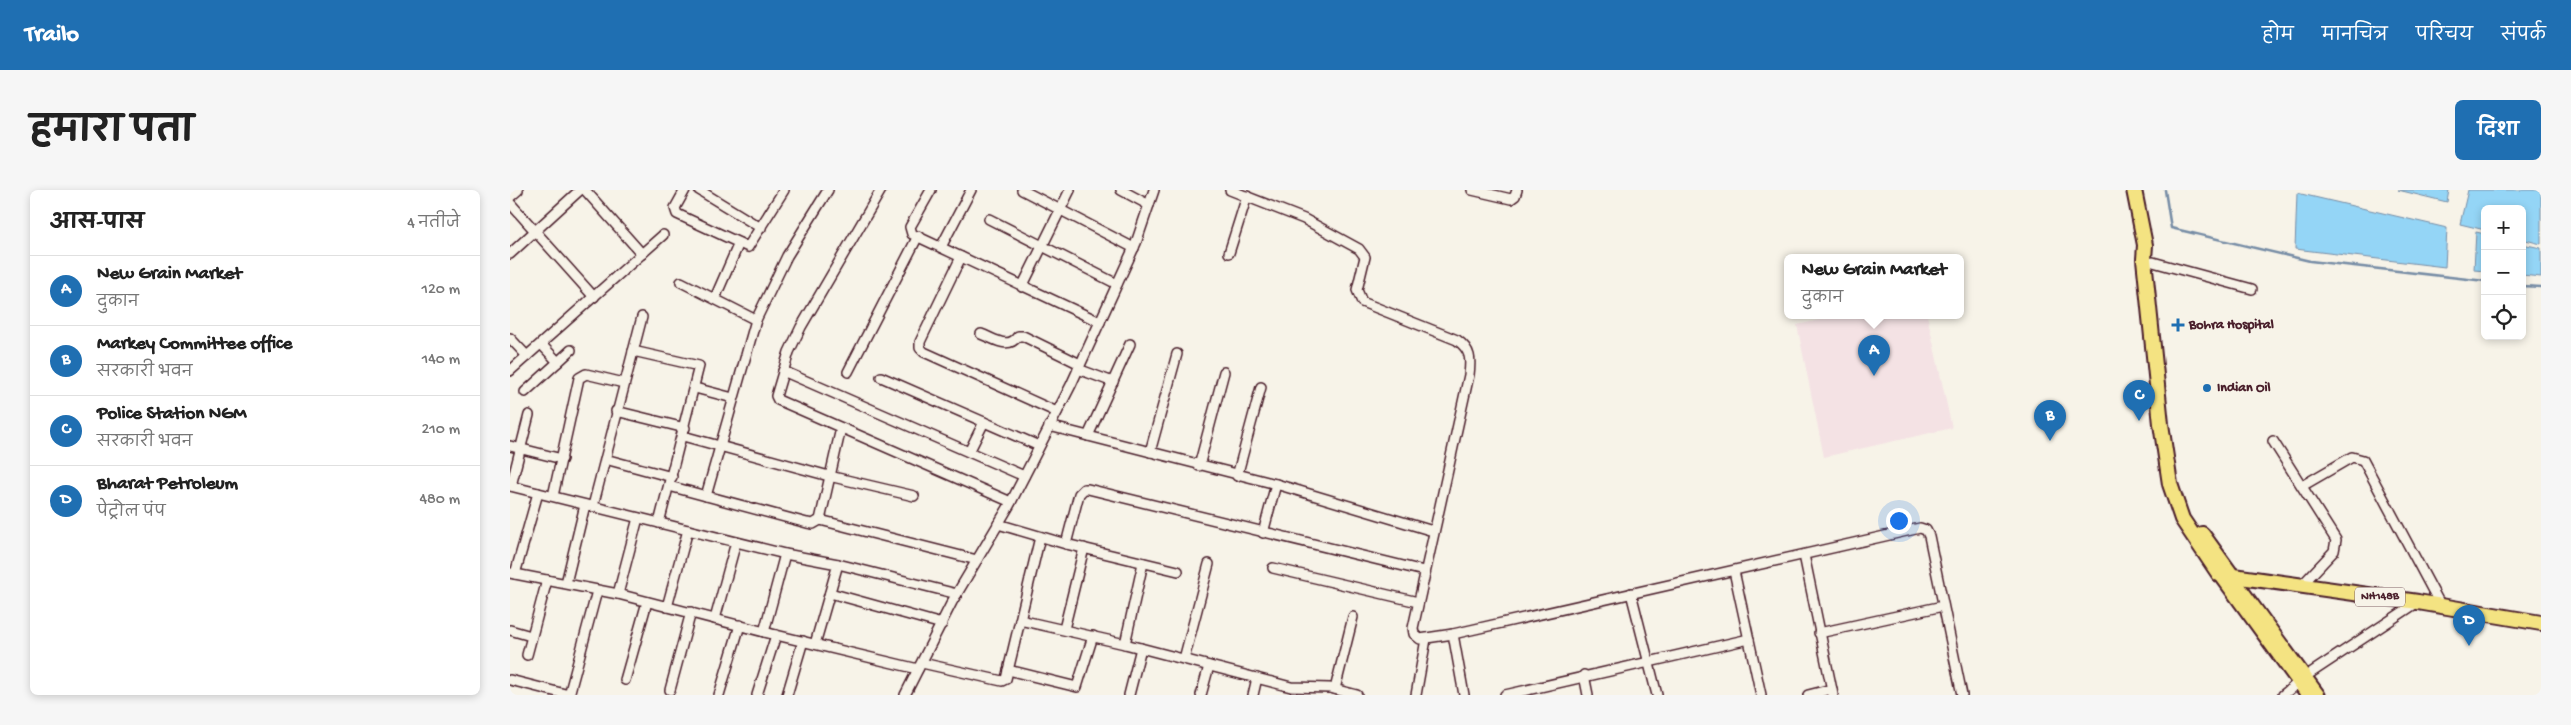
<!DOCTYPE html>
<html lang="hi">
<meta charset="utf-8">
<style>
:root{--surface:#fff;--page:#f6f6f6;--text:#222;--muted:#767676;--line:#e0e0e0;--accent:#1f6fb2}
body{margin:0;font-family:"Gochi Hand","Playpen Sans Deva",sans-serif;background:var(--page);color:var(--text)}
.controls{position:absolute;right:15px;top:15px;display:grid;overflow:hidden;border-radius:8px;box-shadow:0 2px 8px #0003}
.controls button{width:45px;height:45px;display:grid;place-items:center;padding:0;border:0;border-bottom:1px solid var(--line);background:var(--surface);color:var(--text);font:25px sans-serif}
.you{position:absolute;left:1388px;top:330px;width:18px;height:18px;margin:-12px;border:4px solid #fff;border-radius:50%;background:#1a73e8;box-shadow:0 0 0 8px #1a73e833}
.badge{display:grid;place-items:center;width:32px;height:32px;border-radius:50%;background:var(--accent);color:#fff;font-size:16px;font-weight:700}
.pin{position:absolute;translate:-50% -41px;filter:drop-shadow(0 1px 2px #0008)}
.pin::after{content:'';position:absolute;top:26px;width:18px;height:15px;background:inherit;clip-path:polygon(0 0,100% 0,50% 100%)}
.popup{position:absolute;left:1274px;top:64px;width:180px;height:65px;box-sizing:border-box;display:grid;place-content:center;border-radius:8px;background:var(--surface);filter:drop-shadow(0 1px 4px #0005);font-size:16px;white-space:nowrap;color:var(--muted)}
.popup b{font-size:19px;color:var(--text)}
.popup::after{content:'';position:absolute;left:50%;top:100%;margin-left:-10px;border:10px solid transparent;border-top-color:var(--surface)}
.list{margin:0;padding:0;list-style:none}
h2{display:flex;justify-content:space-between;align-items:center;height:65px;margin:0;padding:0 20px;font-size:21px}
h2 small{font-size:16px;font-weight:400;color:var(--muted)}
.list li{display:grid;grid-template-columns:32px 1fr auto;gap:15px;align-items:center;box-sizing:border-box;height:70px;padding:0 20px;border-top:1px solid var(--line)}
.list b{display:block;font-size:19px;white-space:nowrap}
.list p{margin:0;font-size:16px;white-space:nowrap;color:var(--muted)}
.list em{font-size:16px;font-style:normal;color:var(--muted)}
.icon{flex:none;width:28px;height:28px;fill:none;stroke:currentColor;stroke-width:2;stroke-linecap:round;stroke-linejoin:round}
.map{position:relative;flex:none;width:2031px;height:505px;overflow:hidden;border-radius:8px}
header{display:flex;align-items:center;gap:30px;box-sizing:border-box;height:70px;padding:0 25px;background:var(--accent);color:#fff}
header strong{font-size:24px}
nav{display:flex;gap:28px;margin-inline-start:auto;font-size:18px}
.intro{display:flex;align-items:center;justify-content:space-between;box-sizing:border-box;height:120px;padding:0 30px}
h1{margin:0;font-size:35px}
.button{padding:12px 22px;border-radius:8px;background:var(--accent);color:#fff;font-size:18px;font-weight:700}
main{display:flex;gap:30px;padding:0 30px}
aside{flex:1;background:var(--surface);border-radius:8px;box-shadow:0 2px 8px #0003}
.map>svg:first-child{display:block}
</style>
<header>
<strong>Trailo</strong>
<nav><a>होम</a><a>मानचित्र</a><a>परिचय</a><a>संपर्क</a></nav>
</header>
<div class="intro"><h1>हमारा पता</h1><a class="button">दिशा</a></div>
<main>
<aside>
<h2>आस-पास<small>4 नतीजे</small></h2>
<ul class="list">
<li><span class="badge">A</span><div><b>New Grain Market</b><p>दुकान</p></div><em>120 m</em></li>
<li><span class="badge">B</span><div><b>Markey Committee office</b><p>सरकारी भवन</p></div><em>140 m</em></li>
<li><span class="badge">C</span><div><b>Police Station NGM</b><p>सरकारी भवन</p></div><em>210 m</em></li>
<li><span class="badge">D</span><div><b>Bharat Petroleum</b><p>पेट्रोल पंप</p></div><em>480 m</em></li>
</ul>
</aside>
<div class="map">
<svg width="2031" height="505" viewBox="0 0 2031 505">
<rect width="100%" height="100%" fill="#f7f3e8"/>
<filter id="ink" filterUnits="userSpaceOnUse"><feTurbulence type="fractalNoise" baseFrequency=".02" numOctaves="2"/><feDisplacementMap in="SourceGraphic" scale="10" xChannelSelector="R" yChannelSelector="G"/><feConvolveMatrix kernelMatrix="1 2 1 2 8 2 1 2 1" color-interpolation-filters="sRGB"/></filter>
<g filter="url(#ink)">
<polygon fill="#f4e2e4" points="1331,125 1417,125 1442,238 1314,267 1287,135"/>
<g fill="#94d5f6" stroke="#768ca5">
<polygon points="1888,0 1939,0 1937,12"/>
<polygon points="1958,0 2031,0 2031,54 2012,49 2012,19 1975,19 1975,40 1950,34"/>
<polygon points="1787,3 1937,38 1935,77 1785,59"/>
<polygon points="1966,42 1975,44 1975,81 1964,80"/>
<polygon points="2012,54 2031,58 2031,87 2012,85"/>
</g>
<g fill="none" stroke-linecap="round" stroke-linejoin="round">
<g stroke="#768ca5" stroke-width="2.5">
<polyline points="1655,0 1661,38 1800,71 1975,91"/>
<polyline points="2012,96 2031,97"/>
</g>
<g stroke="#4a1f2b" stroke-width="12">
<g id="minor">
<polyline points="75,0 132,64"/>
<polyline points="175,0 165,18 167,24 238,57 274,0"/>
<polyline points="189,0 251,38"/>
<polyline points="371,0 291,137 279,162 266,206 268,210 501,312"/>
<polyline points="421,0 400,37 402,44 590,132"/>
<polyline points="512,0 624,58"/>
<polyline points="611,0 639,15"/>
<path d="M720 0 794 29 849 59 855 67 847 100 852 112 947 150C961 160 961 169 959 185L903 438 904 444 910 449 943 444 1410 338 1416 340 1419 346 1452 505"/>
<polyline points="962,0 1001,9 1005,6 1007,0"/>
<polyline points="0,7 8,0"/>
<polyline points="0,13 84,107"/>
<polyline points="479,29 607,94"/>
<polyline points="431,57 461,0"/>
<polyline points="719,63 737,6"/>
<polyline points="0,64 70,0"/>
<polyline points="451,67 410,152 410,158 414,162 547,222"/>
<polyline points="1643,72 1742,99"/>
<polyline points="171,92 246,130"/>
<polyline points="512,97 560,0"/>
<polyline points="205,108 229,53"/>
<path d="M471 144C485 149 498 160 508 146H513L570 174"/>
<polyline points="0,148 17,166"/>
<polyline points="31,154 48,172 61,160"/>
<polyline points="123,161 189,176 149,333"/>
<polyline points="568,179 603,192"/>
<polyline points="0,181 153,45"/>
<polyline points="273,181 514,286"/>
<polyline points="338,182 408,46"/>
<polyline points="371,187 529,256"/>
<polyline points="185,198 223,208"/>
<polyline points="15,202 48,172"/>
<polyline points="106,221 175,238"/>
<polyline points="539,236 766,294 923,341"/>
<polyline points="173,246 319,286 404,306"/>
<polyline points="578,246 620,154"/>
<polyline points="1763,251 1826,350 1824,361 1791,396"/>
<polyline points="0,256 52,269"/>
<polyline points="459,262 474,232"/>
<polyline points="640,262 667,164"/>
<polyline points="95,269 162,287"/>
<polyline points="689,276 714,182"/>
<polyline points="727,286 751,197"/>
<polyline points="0,296 275,364 328,374 447,404"/>
<polyline points="1,296 19,225"/>
<polyline points="159,296 297,333 303,334 310,330 467,370"/>
<polyline points="1792,296 1842,267 1853,270 1931,416"/>
<polyline points="43,306 69,188 76,184 114,193"/>
<polyline points="196,306 246,130 277,66 318,0"/>
<polyline points="83,316 132,127"/>
<polyline points="310,330 331,238"/>
<polyline points="488,334 556,354 668,381"/>
<polyline points="753,343 766,294"/>
<polyline points="556,354 569,304 574,299 578,299 914,381"/>
<polyline points="1294,365 1323,505"/>
<polyline points="763,378 908,412"/>
<polyline points="1224,381 1251,505"/>
<polyline points="0,383 108,404 266,445 408,479"/>
<polyline points="5,384 28,303"/>
<polyline points="56,393 75,315"/>
<polyline points="320,403 432,434"/>
<polyline points="1121,403 1147,505"/>
<polyline points="108,404 128,328"/>
<polyline points="157,417 178,340"/>
<polyline points="205,429 226,352"/>
<polyline points="510,430 615,454 781,497 820,498 847,505"/>
<polyline points="554,439 574,358"/>
<polyline points="0,440 21,446"/>
<polyline points="254,442 275,364"/>
<polyline points="1309,443 1433,416"/>
<polyline points="943,444 954,505"/>
<polyline points="305,454 328,374"/>
<polyline points="615,454 633,373"/>
<polyline points="17,465 37,390"/>
<polyline points="674,469 699,374"/>
<polyline points="412,473 492,491 496,489 530,347"/>
<polyline points="498,480 567,497 583,446"/>
<polyline points="1074,485 1078,505"/>
<polyline points="0,490 59,505"/>
<polyline points="115,490 137,412"/>
<polyline points="825,499 843,427"/>
<polyline points="160,500 181,422"/>
<polyline points="59,505 87,401"/>
<polyline points="209,505 230,435"/>
<polyline points="247,505 266,445"/>
<polyline points="277,505 293,451"/>
<polyline points="395,505 442,412 499,316 561,195 626,53 644,0"/>
<polyline points="619,505 631,458"/>
<polyline points="691,505 699,476"/>
<polyline points="743,505 747,488"/>
<polyline points="906,505 916,449"/>
<polyline points="995,505 1239,449"/>
<polyline points="1298,505 1322,499"/>
<polyline points="1773,505 1796,486 1908,412"/>
</g>
</g>
<g stroke="#4a1f2b" stroke-width="15">
<g id="major">
<polyline points="1709,384 1797,505"/>
<polyline points="1723,387 1809,505"/>
</g>
</g>
<g stroke="#4a1f2b" stroke-width="18">
<g id="highway">
<polyline points="1624,0 1635,55 1634,69 1651,234 1660,294 1672,329 1709,384 1908,412 2031,433"/>
<polyline points="1692,344 1723,387"/>
</g>
</g>
<use href="#minor" stroke="#f7f3e8" stroke-width="9"/>
<use href="#major" stroke="#f4e382" stroke-width="11"/>
<use href="#highway" stroke="#f4e382" stroke-width="14"/>
</g>
</g>
<g fill="#1f6fb2" stroke="#f7f3e8" stroke-width="2">
<path d="M1665.5 127.5h5v5h5v5h-5v5h-5v-5h-5v-5h5z"/>
<circle cx="1697" cy="198" r="5"/>
</g>
<g text-anchor="middle" dominant-baseline="central" stroke-width="4.5" stroke-linejoin="round" paint-order="stroke">
<rect fill="#f7f3e8" stroke="#7e5f64" stroke-width="1" x="1845" y="397.5" width="50" height="19" rx="4"/>
<g font-size="12" font-weight="bold" fill="#4a1f2b">
<text x="1870" y="407">NH148B</text>
</g>
<g font-size="14" font-weight="bold" fill="#4a1f2b" stroke="#f7f3e8" text-anchor="start">
<text x="1679" y="135">Bohra Hospital</text>
<text x="1707" y="198">Indian Oil</text>
</g>
</g>
</svg>
<div class="controls">
<button>+</button>
<button>−</button>
<button><svg class="icon" aria-label="locate" viewBox="0 0 24 24"><circle cx="12" cy="12" r="6"/><path d="M12 2v4M12 18v4M2 12h4M18 12h4"/></svg></button>
</div>
<div class="you"></div>
<div class="pin badge" style="left:1364px;top:186px">A</div>
<div class="popup"><b>New Grain Market</b>दुकान</div>
<div class="pin badge" style="left:1540px;top:251px">B</div>
<div class="pin badge" style="left:1629px;top:231px">C</div>
<div class="pin badge" style="left:1959px;top:456px">D</div>
</div>
</main>
